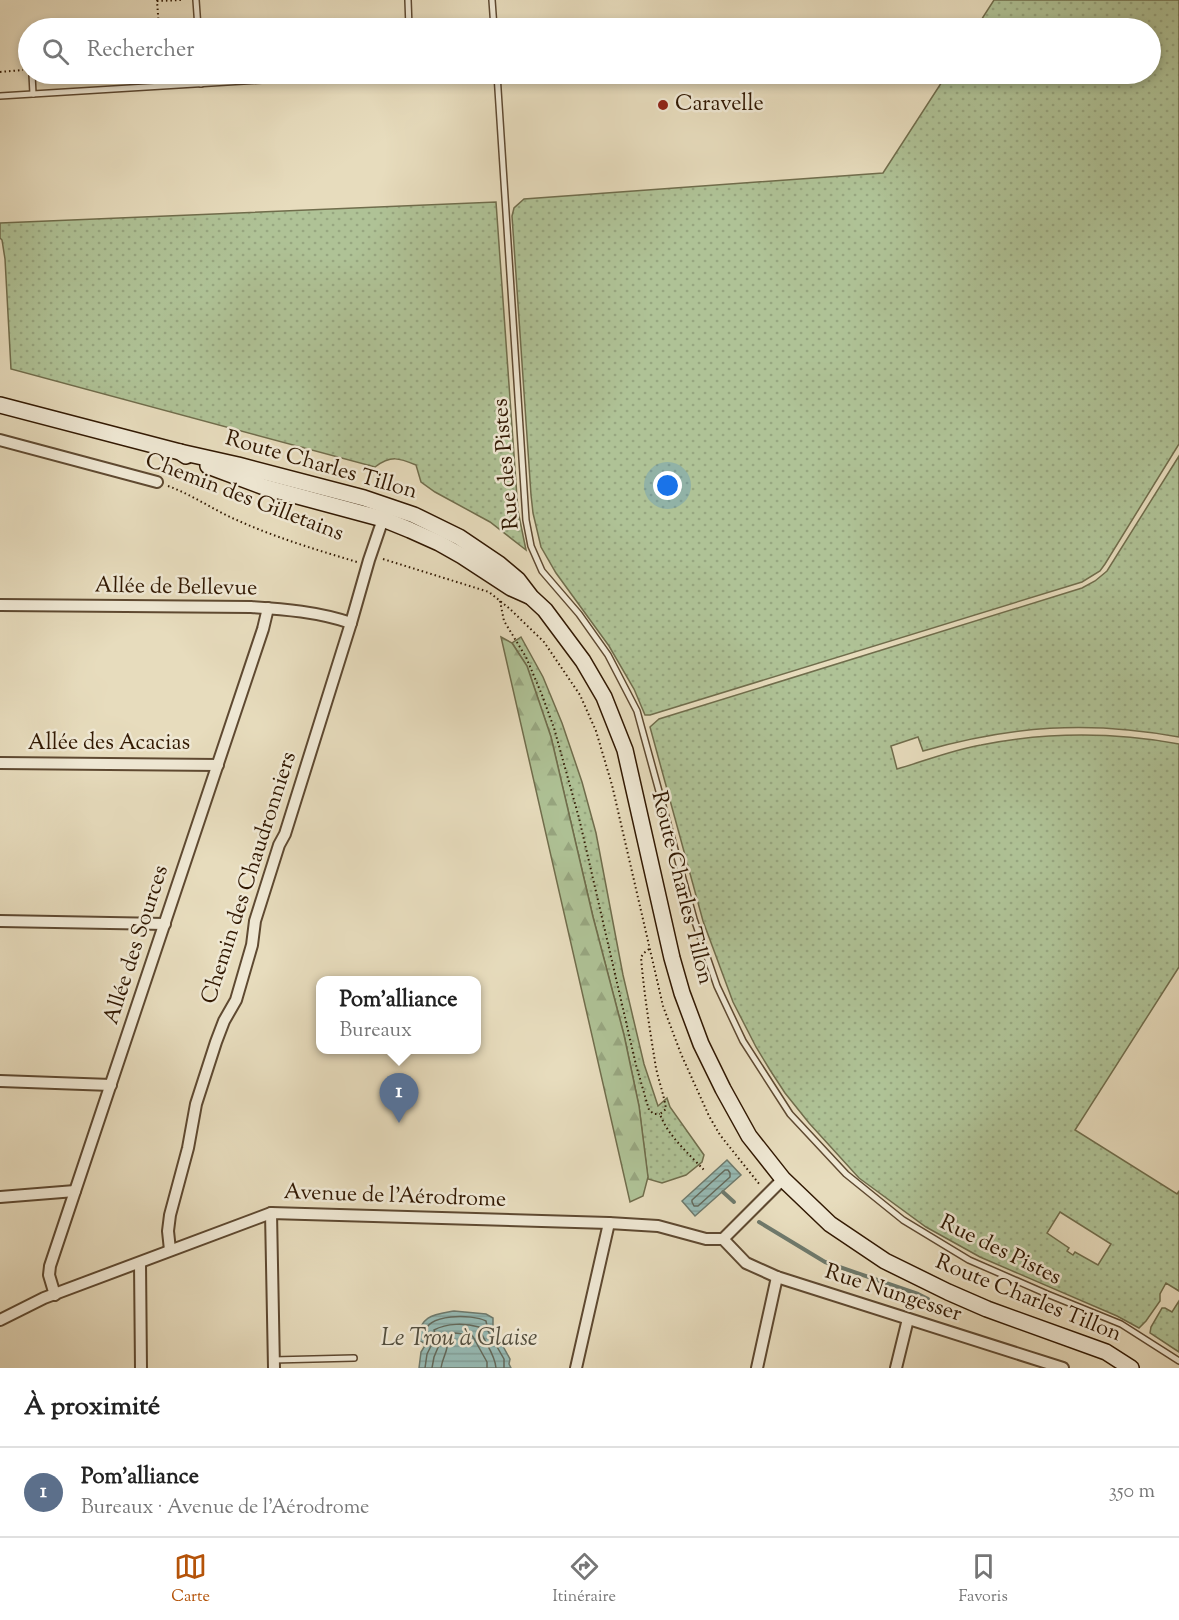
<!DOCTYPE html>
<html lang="fr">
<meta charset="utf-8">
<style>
:root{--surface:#fff;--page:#f6f6f6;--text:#222;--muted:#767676;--line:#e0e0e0;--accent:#b45309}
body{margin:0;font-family:"Sorts Mill Goudy",serif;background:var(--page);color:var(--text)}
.you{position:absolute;left:668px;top:486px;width:21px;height:21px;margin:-15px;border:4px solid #fff;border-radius:50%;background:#1a73e8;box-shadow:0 0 0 9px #1a73e833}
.badge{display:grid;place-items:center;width:39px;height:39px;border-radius:50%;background:var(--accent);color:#fff;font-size:20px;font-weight:700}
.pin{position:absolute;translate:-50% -50px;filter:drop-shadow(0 2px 3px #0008)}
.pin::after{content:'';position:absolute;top:32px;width:21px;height:18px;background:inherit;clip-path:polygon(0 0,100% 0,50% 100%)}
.popup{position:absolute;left:316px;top:976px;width:165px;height:78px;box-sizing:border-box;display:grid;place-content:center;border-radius:12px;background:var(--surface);filter:drop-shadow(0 2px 4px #0005);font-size:20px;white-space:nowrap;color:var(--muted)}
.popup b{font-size:22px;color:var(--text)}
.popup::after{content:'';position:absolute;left:50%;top:100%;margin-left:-12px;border:12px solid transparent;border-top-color:var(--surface)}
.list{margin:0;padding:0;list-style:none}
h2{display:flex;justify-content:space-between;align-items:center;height:78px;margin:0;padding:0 24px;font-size:26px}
h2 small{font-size:20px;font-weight:400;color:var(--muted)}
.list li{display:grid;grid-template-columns:39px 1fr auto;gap:18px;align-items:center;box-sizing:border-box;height:90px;padding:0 24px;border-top:2px solid var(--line)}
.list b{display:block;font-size:22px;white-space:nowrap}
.list p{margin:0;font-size:20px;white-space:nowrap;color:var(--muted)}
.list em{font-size:20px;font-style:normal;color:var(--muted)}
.icon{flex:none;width:33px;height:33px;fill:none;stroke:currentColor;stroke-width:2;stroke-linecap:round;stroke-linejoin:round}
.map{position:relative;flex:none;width:1179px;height:1368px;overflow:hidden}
.search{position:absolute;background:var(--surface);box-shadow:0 3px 9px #0003;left:18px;right:18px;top:18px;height:66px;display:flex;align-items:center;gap:15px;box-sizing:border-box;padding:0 21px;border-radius:33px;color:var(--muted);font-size:22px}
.sheet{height:168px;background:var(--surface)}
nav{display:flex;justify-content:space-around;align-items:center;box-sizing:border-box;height:84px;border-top:2px solid var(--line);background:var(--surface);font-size:16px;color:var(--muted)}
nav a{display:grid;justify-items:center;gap:3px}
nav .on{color:var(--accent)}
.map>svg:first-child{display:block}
</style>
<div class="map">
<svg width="1179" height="1368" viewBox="0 0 1179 1368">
<defs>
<pattern id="grass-dots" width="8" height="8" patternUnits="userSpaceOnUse" patternTransform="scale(1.5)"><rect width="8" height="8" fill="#afc296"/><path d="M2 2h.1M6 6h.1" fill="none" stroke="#97a680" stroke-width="1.8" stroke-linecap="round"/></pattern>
<pattern id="forest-firs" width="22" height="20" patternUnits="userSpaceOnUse" patternTransform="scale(1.5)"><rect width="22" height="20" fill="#afc296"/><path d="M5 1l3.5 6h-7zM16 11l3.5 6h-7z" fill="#97a680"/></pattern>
<pattern id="water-rules" width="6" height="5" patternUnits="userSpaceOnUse" patternTransform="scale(1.5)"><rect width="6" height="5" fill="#97bbb5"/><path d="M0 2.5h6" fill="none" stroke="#83a09a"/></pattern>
</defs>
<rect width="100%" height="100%" fill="#e7dcbd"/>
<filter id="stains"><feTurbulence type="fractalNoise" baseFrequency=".00333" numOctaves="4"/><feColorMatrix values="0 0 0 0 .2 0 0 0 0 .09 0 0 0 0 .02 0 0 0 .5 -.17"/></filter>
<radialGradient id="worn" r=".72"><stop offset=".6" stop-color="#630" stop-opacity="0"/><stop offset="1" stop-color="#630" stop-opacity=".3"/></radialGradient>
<g fill="url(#grass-dots)" stroke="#706d4c" stroke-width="1.5" fill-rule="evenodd">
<polygon points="994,0 1179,0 1179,444 1105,564 1100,571 1082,582 650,715 645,715 634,689 609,646 556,573 541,547 533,513 531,495 512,216 514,208 524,199 883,173 947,74 1150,74 1150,28 976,28"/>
<path d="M496 202 518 511 526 550 490 522 435 492 421 482 416 465C399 458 391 455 375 467L11 369 5 259 2 240 0 238V223Z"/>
<path d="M1179 456V737C1088 720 1011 726 923 751L918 737 891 746 897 769C925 761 952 750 981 745 1047 732 1113 732 1179 744V967L1075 1130 1177 1194 1179 1191V1291L1166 1283 1160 1294V1301L1146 1321 1139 1328 1117 1316 980 1257 926 1227 859 1178 809 1123 785 1093 770 1070 756 1047 733 1002 703 921 650 727 659 719 1082 588 1095 581 1107 571ZM1060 1212 1111 1244 1098 1265 1075 1252 1073 1255 1067 1251 1069 1248 1047 1233Z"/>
<polygon points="521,637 543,677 562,723 582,782 596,833 623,975 644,1064 658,1106 667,1098 670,1107 704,1155 702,1162 686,1175 662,1183 648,1179 639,1106 624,1035 593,917 551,737 527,666 512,643"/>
<polygon points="1179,1301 1179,1352 1150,1333 1151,1327 1162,1308 1165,1308 1172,1312"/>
</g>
<polygon fill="url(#forest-firs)" stroke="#706d4c" stroke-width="1.5" points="501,637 512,643 527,666 551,737 593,917 624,1035 639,1106 648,1177 643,1196 630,1202"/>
<g fill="url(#water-rules)" stroke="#6e7a6d" stroke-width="1.5">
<polygon points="727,1160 741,1175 695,1216 682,1201"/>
<path d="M454 1311 486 1314 493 1318V1328L510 1359 509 1364 511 1368H419L421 1352 426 1344 416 1339C422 1315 432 1315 454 1311Z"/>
</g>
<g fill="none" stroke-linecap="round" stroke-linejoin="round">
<g stroke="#646a5c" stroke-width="1.5">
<polygon points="725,1170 728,1170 730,1173 730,1177 698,1206 694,1206 692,1202 692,1200"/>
<path d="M425 1368 427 1354 432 1344 430 1339 424 1334C427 1313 472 1314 486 1321L488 1331 504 1359V1368"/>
<path d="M432 1368 434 1357 439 1345 434 1330C447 1323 465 1323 479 1327 483 1341 495 1353 496 1368"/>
<path d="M441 1368C443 1355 449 1352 447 1336L455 1333 472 1335 487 1362V1368"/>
</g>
<g stroke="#6e7a6d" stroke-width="4">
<polyline points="723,1192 734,1202"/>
<polyline points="759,1222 825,1262 918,1294 928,1299 928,1304"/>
</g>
<g stroke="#5e4931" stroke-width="8">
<g id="service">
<polyline points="196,0 198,28"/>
<polyline points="408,0 409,28"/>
<polyline points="492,0 494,28"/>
<polyline points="32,74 33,94"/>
<polyline points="201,74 201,84"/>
<polyline points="497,74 526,520 531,546 542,571 579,614 608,655 637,711 694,919 717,986 743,1041 790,1114 846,1174 903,1220 969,1260 1047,1294 1121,1324 1179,1361"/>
<polyline points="0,96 359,74"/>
<polyline points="273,1360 354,1358"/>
</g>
</g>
<g stroke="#5e4931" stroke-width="14">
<g id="minor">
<polyline points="0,440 157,482"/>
<path d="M0 605 251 607C284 609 319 612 351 623"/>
<polyline points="0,763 218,765"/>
<polyline points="0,921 165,924"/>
<polyline points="0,1081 111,1085"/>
<polyline points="0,1197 75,1191"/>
<polyline points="271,1213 274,1368"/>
<polyline points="723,1239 746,1263 777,1277 1063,1368"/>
<polyline points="170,1250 168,1231 170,1215 188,1148 196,1104 216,1042 224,1021 236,1000 252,945 255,921 279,845 285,834 351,623 369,560 383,519"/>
<polyline points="140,1263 141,1368"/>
<polyline points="55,1295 49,1275 50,1266 263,629 268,608"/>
<polyline points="0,1320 44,1298 271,1213 609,1223 658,1226 706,1239 723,1239 783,1179"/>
<polyline points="576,1368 609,1223"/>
<polyline points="757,1368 777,1277"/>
<polyline points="896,1368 908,1319"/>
</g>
</g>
<g stroke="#311802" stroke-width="18">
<g id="secondary">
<polyline points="0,405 180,452 186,456"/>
<polyline points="180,452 238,465 364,498 414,515 459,537 499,564 518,580 531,597 545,610 583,661 604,697 625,750 672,958 682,993 701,1044 723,1089 749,1136 783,1179 830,1224 885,1261 948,1292 987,1309 1106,1352 1131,1368"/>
<polyline points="208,466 264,487 383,519 410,530 439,543 462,556 511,588 529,596"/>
</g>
</g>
<g stroke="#311802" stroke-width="2" stroke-dasharray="1.5 3" stroke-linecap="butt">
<polyline points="159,28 157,1 181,0"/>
<polyline points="0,72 23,70"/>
<path d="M168 486C193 495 215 511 239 521 277 538 317 550 357 562"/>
<polyline points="383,559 489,592 510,609 544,642 580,695 596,731 612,785 663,1006 681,1054 709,1116 720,1135 760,1185"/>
<polyline points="500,601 504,621 526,657 542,695 554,728 579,818 636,1065 649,1110 654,1114 660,1114"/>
<path d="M649 949 644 953 641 957C644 994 650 1031 656 1068 659 1082 664 1095 666 1109L660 1114C667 1135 690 1155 704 1170"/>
</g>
<use href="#service" stroke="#efe8d4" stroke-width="5"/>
<use href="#minor" stroke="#efe8d4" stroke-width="10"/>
<use href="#secondary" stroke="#efe8d4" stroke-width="15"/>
</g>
<circle fill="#8f2418" stroke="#efe8d4" stroke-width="2" cx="663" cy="105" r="6"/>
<g text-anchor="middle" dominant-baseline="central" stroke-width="5" stroke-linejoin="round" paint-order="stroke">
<g font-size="22" fill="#311802" stroke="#efe8d4" text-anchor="start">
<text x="675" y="105">Caravelle</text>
</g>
<g font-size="22" fill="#311802" stroke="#efe8d4">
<text transform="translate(507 464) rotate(-95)">Rue des Pistes</text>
<text transform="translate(321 466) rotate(16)">Route Charles Tillon</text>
<text transform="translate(244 498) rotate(21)">Chemin des Gilletains</text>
<text transform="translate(176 588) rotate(1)">Allée de Bellevue</text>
<text x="109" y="744">Allée des Acacias</text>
<text transform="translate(250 878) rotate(-72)">Chemin des Chaudronniers</text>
<text transform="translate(681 888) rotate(76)">Route Charles Tillon</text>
<text transform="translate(137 945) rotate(-72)">Allée des Sources</text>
<text transform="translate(395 1197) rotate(2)">Avenue de l'Aérodrome</text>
<text transform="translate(1000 1251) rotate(26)">Rue des Pistes</text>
<text transform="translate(893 1294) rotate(18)">Rue Nungesser</text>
<text transform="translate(1028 1299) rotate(22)">Route Charles Tillon</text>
</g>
<g font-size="24" font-style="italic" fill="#555141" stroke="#efe8d4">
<text x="459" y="1339">Le Trou à Glaise</text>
</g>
</g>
<rect width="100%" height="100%" filter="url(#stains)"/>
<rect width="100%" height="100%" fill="url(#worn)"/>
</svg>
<div class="you"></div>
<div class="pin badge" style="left:399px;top:1123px;background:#5c6f8a">1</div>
<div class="popup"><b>Pom'alliance</b>Bureaux</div>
<div class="search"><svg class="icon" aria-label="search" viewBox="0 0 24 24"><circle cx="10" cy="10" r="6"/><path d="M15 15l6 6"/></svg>Rechercher</div>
</div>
<section class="sheet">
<h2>À proximité<small></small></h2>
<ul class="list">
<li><span class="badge" style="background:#5c6f8a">1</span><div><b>Pom'alliance</b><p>Bureaux · Avenue de l'Aérodrome</p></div><em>350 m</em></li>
</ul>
</section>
<nav>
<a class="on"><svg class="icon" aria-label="map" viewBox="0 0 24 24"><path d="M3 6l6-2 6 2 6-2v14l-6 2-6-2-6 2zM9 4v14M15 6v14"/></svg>Carte</a>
<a><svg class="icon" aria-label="directions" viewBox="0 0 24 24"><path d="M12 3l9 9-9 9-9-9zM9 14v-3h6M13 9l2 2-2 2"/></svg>Itinéraire</a>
<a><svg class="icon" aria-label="saved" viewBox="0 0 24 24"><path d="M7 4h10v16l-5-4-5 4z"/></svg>Favoris</a>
</nav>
